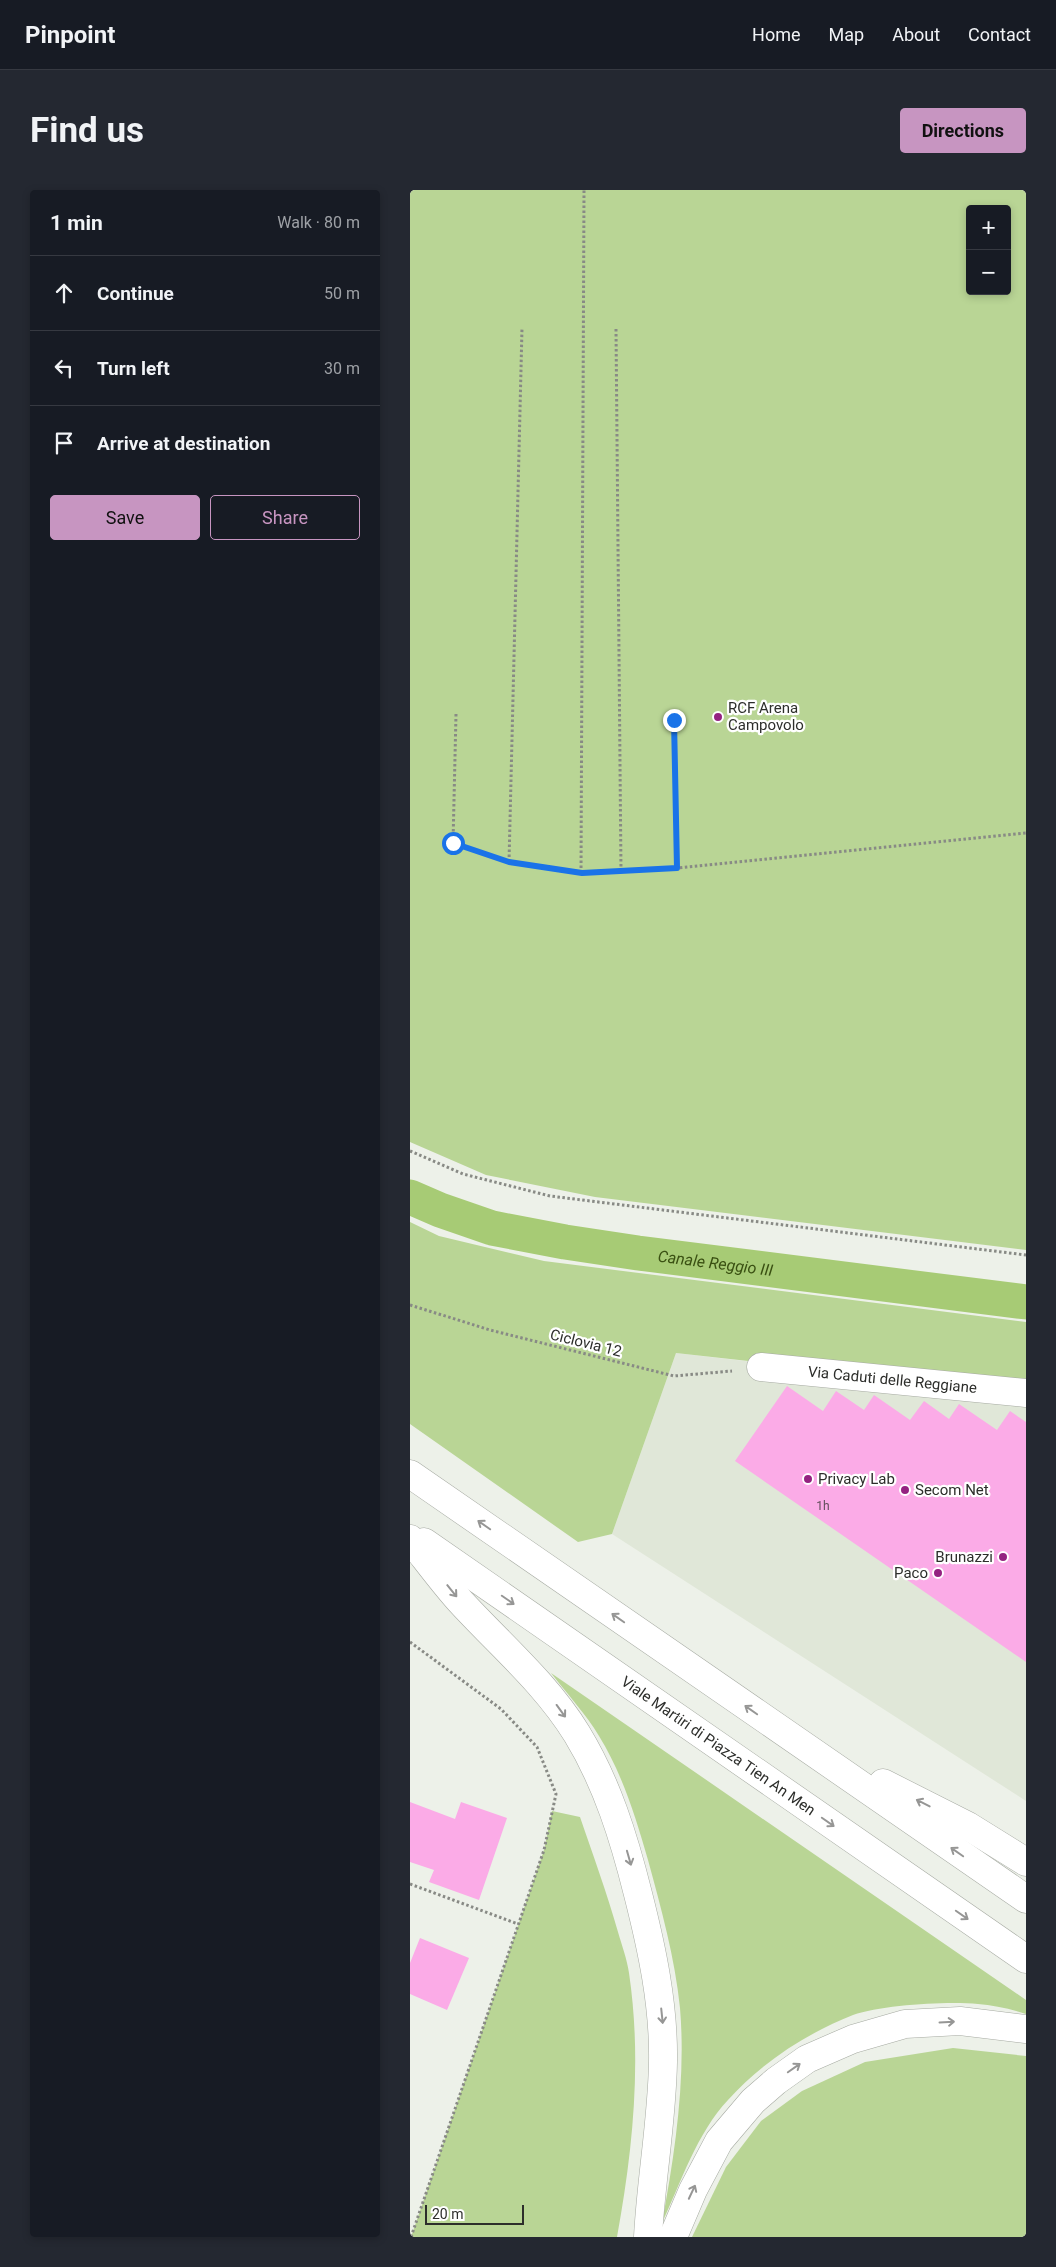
<!DOCTYPE html>
<meta charset="utf-8">
<style>
:root{--surface:#171b24;--page:#242831;--text:#f1f3f6;--muted:#9ea1a6;--line:#363941;--accent:#c795c1}
body{margin:0;font-family:Roboto,sans-serif;background:var(--page);color:var(--text)}
.controls{position:absolute;right:15px;top:15px;display:grid;overflow:hidden;border-radius:5px;box-shadow:0 2px 8px #0003}
.controls button{width:45px;height:45px;display:grid;place-items:center;padding:0;border:0;border-bottom:1px solid var(--line);background:var(--surface);color:var(--text);font:25px sans-serif}
.scale{position:absolute;left:15px;bottom:12px;width:99px;box-sizing:border-box;padding-left:5px;border:2px solid #2d2e2b;border-top:0;font-size:14px;line-height:18px;white-space:nowrap;color:#2d2e2b;-webkit-text-stroke:4px #fff;paint-order:stroke}
.stop{position:absolute;width:15px;height:15px;margin:-11px;border:4px solid #1a73e8;border-radius:50%;background:#fff}
.stop.end{background:#1a73e8;border-color:#fff;box-shadow:0 1px 5px #0008}
.list{margin:0;padding:0;list-style:none}
h2{display:flex;justify-content:space-between;align-items:center;height:65px;margin:0;padding:0 20px;font-size:21px}
h2 small{font-size:16px;font-weight:400;color:var(--muted)}
.list li{display:grid;grid-template-columns:32px 1fr auto;gap:15px;align-items:center;box-sizing:border-box;height:75px;padding:0 20px;border-top:1px solid var(--line)}
.list b{display:block;font-size:19px;white-space:nowrap}
.list em{font-size:16px;font-style:normal;color:var(--muted)}
.actions{display:flex;gap:10px;padding:15px 20px}
.actions a{flex:1;padding:11px 0;border:1px solid var(--accent);border-radius:5px;text-align:center;font-size:18px;color:var(--accent)}
.actions .main{background:var(--accent);color:#111}
.icon{flex:none;width:28px;height:28px;fill:none;stroke:currentColor;stroke-width:2;stroke-linecap:round;stroke-linejoin:round}
.map{position:relative;flex:none;width:616px;height:2047px;overflow:hidden;border-radius:5px}
header{display:flex;align-items:center;gap:30px;box-sizing:border-box;height:70px;padding:0 25px;background:var(--surface);border-bottom:1px solid var(--line)}
header strong{font-size:24px}
nav{display:flex;gap:28px;margin-inline-start:auto;font-size:18px}
.intro{display:flex;align-items:center;justify-content:space-between;box-sizing:border-box;height:120px;padding:0 30px}
h1{margin:0;font-size:35px}
.button{padding:12px 22px;border-radius:5px;background:var(--accent);color:#111;font-size:18px;font-weight:700}
main{display:flex;gap:30px;padding:0 30px}
aside{flex:1;background:var(--surface);border-radius:5px;box-shadow:0 2px 8px #0003}
.map>svg:first-child{display:block}
</style>
<header>
<strong>Pinpoint</strong>
<nav><a>Home</a><a>Map</a><a>About</a><a>Contact</a></nav>
</header>
<div class="intro"><h1>Find us</h1><a class="button">Directions</a></div>
<main>
<aside>
<h2>1 min<small>Walk · 80 m</small></h2>
<ul class="list">
<li><svg class="icon" aria-label="ahead" viewBox="0 0 24 24"><path d="M12 20V5M6 11l6-6 6 6"/></svg><div><b>Continue</b></div><em>50 m</em></li>
<li><svg class="icon" aria-label="left" viewBox="0 0 24 24"><path d="M17 20v-9H6M10 6l-5 5 5 5"/></svg><div><b>Turn left</b></div><em>30 m</em></li>
<li><svg class="icon" aria-label="arrive" viewBox="0 0 24 24"><path d="M6 21V4h12l-3 4 3 4H6"/></svg><div><b>Arrive at destination</b></div></li>
</ul>
<div class="actions"><a class="main">Save</a><a>Share</a></div>
</aside>
<div class="map">
<svg width="616" height="2047" viewBox="0 0 616 2047">
<rect width="100%" height="100%" fill="#edf1e9"/>
<polygon fill="#e0e7d8" points="266,1163 616,1204 616,1611 202,1344"/>
<g fill="#b9d595" fill-rule="evenodd">
<path d="M0 0H616V1060L185 1007 76 985 0 952ZM560 19H597V101H560Z"/>
<polygon points="0,1032 29,1046 134,1071 616,1132 616,1202 266,1163 202,1344 168,1352 0,1234"/>
<path d="M141 1483 616 1810V1824C601 1819 583 1815 568 1814 537 1811 472 1815 443 1825 397 1843 351 1873 318 1910 287 1943 271 1992 252 2033 265 1963 276 1889 270 1818 265 1768 251 1718 238 1670 226 1628 212 1583 189 1546 176 1524 157 1504 141 1483Z"/>
<path d="M142 1621 170 1627C183 1665 197 1703 208 1742 212 1756 217 1769 219 1783 232 1870 223 1960 207 2047H1L134 1660Z"/>
<polygon points="543,1858 616,1866 616,2047 282,2047 316,1977 351,1931 392,1901 455,1872"/>
</g>
<g fill="none" stroke-linecap="round" stroke-linejoin="round">
<path stroke="#a7cb75" stroke-width="35" id="s1" d="M0 1007 30 1020 82 1038 155 1052 228 1063 616 1112"/>
</g>
<g fill="#fbabe7">
<polygon points="377,1196 413,1221 426,1201 454,1220 464,1205 500,1230 514,1211 539,1229 549,1214 587,1240 600,1221 616,1232 616,1472 325,1271"/>
<polygon points="0,1612 45,1629 51,1612 97,1628 69,1710 19,1692 24,1680 0,1672"/>
<polygon points="10,1748 59,1768 37,1820 0,1804 0,1773"/>
</g>
<g fill="none" stroke-linecap="round" stroke-linejoin="round">
<g stroke="#a6aaa2" stroke-width="29">
<g id="street">
<path id="s2" d="M351 1177 616 1203"/>
</g>
</g>
<g stroke="#a6aaa2" stroke-width="29">
<g id="highway">
<polyline points="0,1284 616,1709"/>
<path d="M0 1349C16 1369 32 1391 49 1410 89 1454 135 1492 167 1544 197 1593 214 1648 228 1704 242 1759 254 1815 253 1872 252 1931 241 1989 238 2047"/>
<path id="s3" d="M14 1352 616 1769"/>
<polyline points="473,1593 558,1636 616,1672"/>
<polyline points="263,2047 283,2000 309,1951 343,1911 366,1891 397,1869 443,1849 495,1834 550,1831 616,1839"/>
</g>
</g>
<g stroke="#888a85" stroke-width="3" stroke-dasharray="2.5 2.5" stroke-linecap="butt">
<polyline points="206,139 211,682"/>
<polyline points="46,524 43,653 99,672 171,683 267,678 616,643"/>
<polyline points="264,530 267,678"/>
<polyline points="99,672 112,138"/>
<polyline points="171,683 174,0"/>
<polyline points="0,961 53,984 140,1006 616,1065"/>
<polyline points="0,1115 80,1140 264,1186 322,1181"/>
<polyline points="0,1452 91,1519 127,1557 146,1604 134,1660 1,2047"/>
<polyline points="0,1694 108,1734"/>
</g>
<use href="#street" stroke="#fff" stroke-width="28"/>
<use href="#highway" stroke="#fff" stroke-width="28"/>
</g>
<defs><path id="oneway-shaft" d="M-6 0H5M1.5-3L5.5 0L1.5 3" fill="none" stroke-width="1.6" stroke-linecap="round" stroke-linejoin="round" transform="scale(1.25)"/></defs>
<g stroke="#969695">
<use href="#oneway-shaft" transform="translate(74 1335) rotate(-145)"/>
<use href="#oneway-shaft" transform="translate(42 1401) rotate(51)"/>
<use href="#oneway-shaft" transform="translate(98 1410) rotate(35)"/>
<use href="#oneway-shaft" transform="translate(208 1428) rotate(-145)"/>
<use href="#oneway-shaft" transform="translate(341 1520) rotate(-145)"/>
<use href="#oneway-shaft" transform="translate(151 1521) rotate(54)"/>
<use href="#oneway-shaft" transform="translate(513 1613) rotate(-153)"/>
<use href="#oneway-shaft" transform="translate(418 1632) rotate(35)"/>
<use href="#oneway-shaft" transform="translate(547 1662) rotate(-145)"/>
<use href="#oneway-shaft" transform="translate(219 1668) rotate(74)"/>
<use href="#oneway-shaft" transform="translate(552 1725) rotate(35)"/>
<use href="#oneway-shaft" transform="translate(252 1826) rotate(84)"/>
<use href="#oneway-shaft" transform="translate(537 1832) rotate(-3)"/>
<use href="#oneway-shaft" transform="translate(384 1878) rotate(-35)"/>
<use href="#oneway-shaft" transform="translate(282 2002) rotate(-65)"/>
</g>
<g fill="none" stroke-linecap="round" stroke-linejoin="round">
<polyline stroke="#1a73e8" stroke-width="6" points="43,653 99,672 172,683 267,678 264,530"/>
</g>
<g fill="#942281" stroke="#fff" stroke-width="2">
<circle cx="308" cy="527" r="5"/>
<circle cx="398" cy="1289" r="5"/>
<circle cx="495" cy="1300" r="5"/>
<circle cx="593" cy="1367" r="5"/>
<circle cx="528" cy="1383" r="5"/>
</g>
<g text-anchor="middle" dominant-baseline="central" stroke-width="4.5" stroke-linejoin="round" paint-order="stroke">
<g font-size="12" fill="#604d5a">
<text x="413" y="1316">1h</text>
</g>
<g font-size="15" fill="#2d2e2b" stroke="#fff" text-anchor="start">
<text x="318" y="518">RCF Arena<tspan x="318" dy="17">Campovolo</tspan></text>
<text x="408" y="1289">Privacy Lab</text>
<text x="505" y="1300">Secom Net</text>
<text x="583" y="1367" text-anchor="end">Brunazzi</text>
<text x="518" y="1383" text-anchor="end">Paco</text>
</g>
<g font-size="15" fill="#2d2e2b" stroke="#fff">
<text transform="translate(176 1153) rotate(14)">Ciclovia 12</text>
<text stroke="none"><textPath href="#s2" startOffset="132">Via Caduti delle Reggiane</textPath></text>
<text stroke="none"><textPath href="#s3" startOffset="358">Viale Martiri di Piazza Tien An Men</textPath></text>
</g>
<g font-size="16" font-style="italic" fill="#3a5012" stroke="#fff">
<text stroke="none"><textPath href="#s1" startOffset="314">Canale Reggio III</textPath></text>
</g>
</g>
</svg>
<div class="controls">
<button>+</button>
<button>−</button>
</div>
<div class="scale">20 m</div>
<div class="stop" style="left:43px;top:653px"></div>
<div class="stop end" style="left:264px;top:530px"></div>
</div>
</main>
